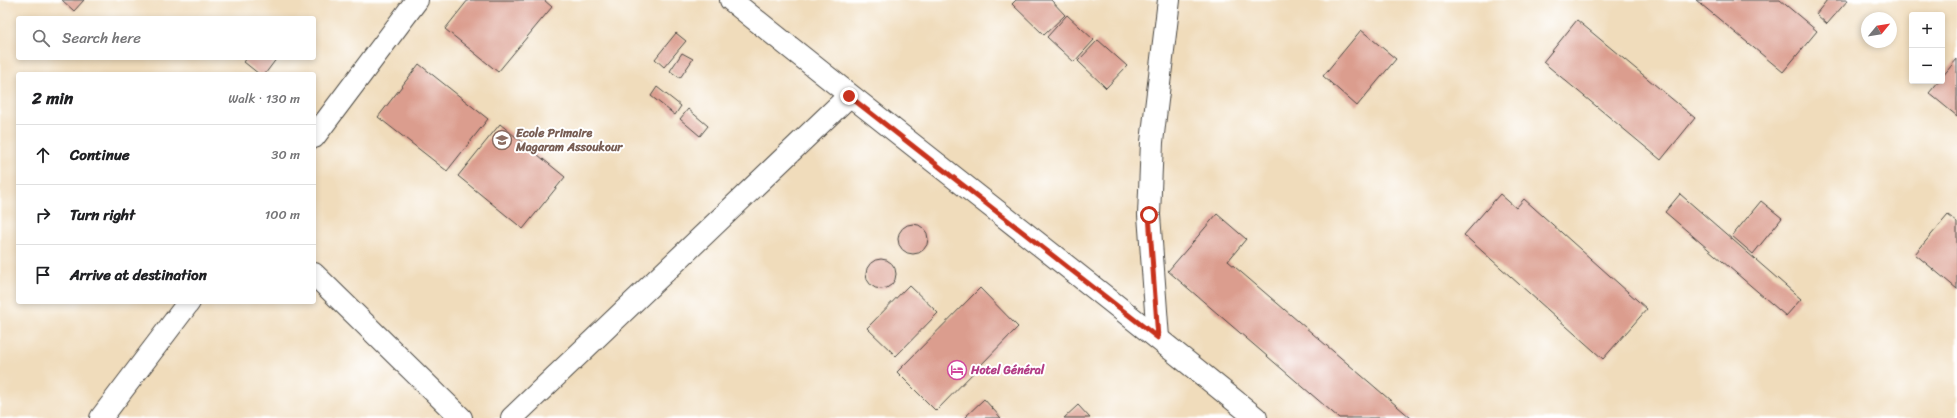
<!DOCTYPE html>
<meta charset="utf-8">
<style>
:root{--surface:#fff;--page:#f6f6f6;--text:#202124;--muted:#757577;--line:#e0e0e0}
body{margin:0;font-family:Sriracha,sans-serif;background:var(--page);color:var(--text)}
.controls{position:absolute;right:12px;top:12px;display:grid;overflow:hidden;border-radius:4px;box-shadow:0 2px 6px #0003}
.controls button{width:36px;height:36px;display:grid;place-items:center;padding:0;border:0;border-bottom:1px solid var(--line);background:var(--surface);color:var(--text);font:20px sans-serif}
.compass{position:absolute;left:1861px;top:12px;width:36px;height:36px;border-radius:50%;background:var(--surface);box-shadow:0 2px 6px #0003;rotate:60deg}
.stop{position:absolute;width:12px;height:12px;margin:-9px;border:3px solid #c8321e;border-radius:50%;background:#fff}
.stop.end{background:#c8321e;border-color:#fff;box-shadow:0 1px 4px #0008}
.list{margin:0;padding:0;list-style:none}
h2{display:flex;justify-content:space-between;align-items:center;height:52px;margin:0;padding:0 16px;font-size:17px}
h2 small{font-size:13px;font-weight:400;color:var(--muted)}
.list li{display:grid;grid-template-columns:26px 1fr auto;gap:12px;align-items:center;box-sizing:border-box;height:60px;padding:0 16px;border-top:1px solid var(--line)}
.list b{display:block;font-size:15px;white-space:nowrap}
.list em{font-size:13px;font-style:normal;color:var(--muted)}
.icon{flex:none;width:22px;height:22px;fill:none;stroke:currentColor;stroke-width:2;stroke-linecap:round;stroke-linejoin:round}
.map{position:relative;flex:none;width:1957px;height:418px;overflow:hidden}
.search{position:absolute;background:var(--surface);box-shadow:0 2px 6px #0003;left:16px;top:16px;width:300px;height:44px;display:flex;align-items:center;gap:10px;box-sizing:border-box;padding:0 14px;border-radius:4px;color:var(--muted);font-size:15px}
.panel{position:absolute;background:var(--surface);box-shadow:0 2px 6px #0003;left:16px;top:72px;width:300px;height:232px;border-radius:4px}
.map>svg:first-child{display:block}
</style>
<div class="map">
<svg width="1957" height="418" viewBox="0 0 1957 418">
<rect width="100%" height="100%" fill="#fff"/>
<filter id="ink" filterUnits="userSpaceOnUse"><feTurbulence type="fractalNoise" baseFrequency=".025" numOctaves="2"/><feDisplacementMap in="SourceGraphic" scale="8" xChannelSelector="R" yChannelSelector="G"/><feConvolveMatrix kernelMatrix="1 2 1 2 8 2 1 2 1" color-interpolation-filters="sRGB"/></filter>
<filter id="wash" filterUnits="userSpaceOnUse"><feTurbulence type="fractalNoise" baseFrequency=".012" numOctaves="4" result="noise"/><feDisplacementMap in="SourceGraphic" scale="16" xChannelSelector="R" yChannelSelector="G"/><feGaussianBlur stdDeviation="0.9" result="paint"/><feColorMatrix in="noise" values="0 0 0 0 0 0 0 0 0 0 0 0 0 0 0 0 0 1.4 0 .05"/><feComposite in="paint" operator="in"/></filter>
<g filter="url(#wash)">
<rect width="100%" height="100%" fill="#f0dcbb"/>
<g id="blocks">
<g fill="#db9d8e">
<polygon points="62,0 84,0 74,11"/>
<polygon points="468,0 544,0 552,7 498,72 445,29"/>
<polygon points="1016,0 1051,0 1065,15 1044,35 1012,4"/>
<polygon points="1696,0 1780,0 1817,31 1783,72"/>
<polygon points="1827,0 1848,0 1827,24 1816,14"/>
<polygon points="1067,15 1094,40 1074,62 1047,37"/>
<polygon points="1577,20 1695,118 1661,160 1543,62"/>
<polygon points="1361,30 1396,59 1357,106 1323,76"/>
<polygon points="676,33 686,41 664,67 655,59"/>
<polygon points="1098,40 1127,66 1106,88 1078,61"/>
<polygon points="682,53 693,59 680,78 670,71"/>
<polygon points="247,58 277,58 265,74 259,74 244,62"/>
<polygon points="1957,59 1957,116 1929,93 1939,81 1942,81 1942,77"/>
<polygon points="419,64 488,119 447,171 378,117"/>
<polygon points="657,87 681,106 675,115 651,96"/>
<polygon points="688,109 708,126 700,136 680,119"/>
<polygon points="500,124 565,177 523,229 458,176"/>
<polygon points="1500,194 1516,208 1524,199 1647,309 1603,359 1464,235"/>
<polygon points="1680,194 1801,299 1786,316 1665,212"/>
<polygon points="1761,201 1782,218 1753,254 1732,236"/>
<polygon points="1217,214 1246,239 1228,261 1411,418 1339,418 1168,271"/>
<polygon points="1948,215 1957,222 1957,289 1915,254"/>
<circle cx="913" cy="239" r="15"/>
<circle cx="881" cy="274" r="15"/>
<polygon points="909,285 938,313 896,356 867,328"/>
<polygon points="980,288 1018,327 936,411 897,372"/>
<polygon points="984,399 1001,418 964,418"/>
<polygon points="1078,405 1090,418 1064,418"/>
</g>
</g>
</g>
<g filter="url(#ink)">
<use href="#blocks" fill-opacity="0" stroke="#494641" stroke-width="1"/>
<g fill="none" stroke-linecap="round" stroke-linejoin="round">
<g stroke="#494641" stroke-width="24">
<g id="minor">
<path d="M731 0C905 141 1083 276 1256 418"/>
<polyline points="314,137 417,0"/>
<polyline points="314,274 461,418"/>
<polyline points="1158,338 1149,215 1152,142 1169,0"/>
<polyline points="101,418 189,302"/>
<polyline points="512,418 849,96"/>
</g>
</g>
<use href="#minor" stroke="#fff" stroke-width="22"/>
</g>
</g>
<g fill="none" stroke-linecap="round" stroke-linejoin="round" filter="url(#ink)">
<polyline stroke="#c8321e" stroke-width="5" points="849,96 1158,338 1149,215"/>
</g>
<defs>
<g id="school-ring" transform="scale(1)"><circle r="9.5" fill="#fff" stroke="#8d6e63" stroke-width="1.5"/><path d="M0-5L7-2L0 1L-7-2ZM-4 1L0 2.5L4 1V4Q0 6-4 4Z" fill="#8d6e63"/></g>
<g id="hotel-ring" transform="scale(1)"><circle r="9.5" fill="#fff" stroke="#d1479c" stroke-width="1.5"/><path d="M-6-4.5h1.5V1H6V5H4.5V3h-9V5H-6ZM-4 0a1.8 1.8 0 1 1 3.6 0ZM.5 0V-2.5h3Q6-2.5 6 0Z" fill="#d1479c"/></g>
</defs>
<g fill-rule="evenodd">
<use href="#school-ring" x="502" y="140"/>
<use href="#hotel-ring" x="957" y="370"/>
</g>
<g text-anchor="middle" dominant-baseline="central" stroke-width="4" stroke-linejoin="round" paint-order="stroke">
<g font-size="12" font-weight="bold" fill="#785e54" stroke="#fff" text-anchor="start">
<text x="516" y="133">Ecole Primaire<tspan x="516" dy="14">Magaram Assoukour</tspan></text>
</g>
<g font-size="12" font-weight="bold" fill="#b23c85" stroke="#fff" text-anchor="start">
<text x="971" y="370">Hotel Général</text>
</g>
</g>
</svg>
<div class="controls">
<button>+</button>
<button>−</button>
</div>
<svg class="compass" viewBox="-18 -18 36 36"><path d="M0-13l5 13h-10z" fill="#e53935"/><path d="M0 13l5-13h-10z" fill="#757577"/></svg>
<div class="stop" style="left:1149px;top:215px"></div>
<div class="stop end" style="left:849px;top:96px"></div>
<div class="search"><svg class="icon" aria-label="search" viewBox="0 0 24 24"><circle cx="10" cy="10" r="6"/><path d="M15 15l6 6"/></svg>Search here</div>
<section class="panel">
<h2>2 min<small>Walk · 130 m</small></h2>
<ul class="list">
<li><svg class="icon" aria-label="ahead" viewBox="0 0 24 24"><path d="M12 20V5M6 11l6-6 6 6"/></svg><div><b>Continue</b></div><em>30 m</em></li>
<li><svg class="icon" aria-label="right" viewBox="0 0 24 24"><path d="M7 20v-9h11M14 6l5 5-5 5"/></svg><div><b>Turn right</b></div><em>100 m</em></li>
<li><svg class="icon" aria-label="arrive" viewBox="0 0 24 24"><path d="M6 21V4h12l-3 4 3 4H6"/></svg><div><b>Arrive at destination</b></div></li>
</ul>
</section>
</div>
